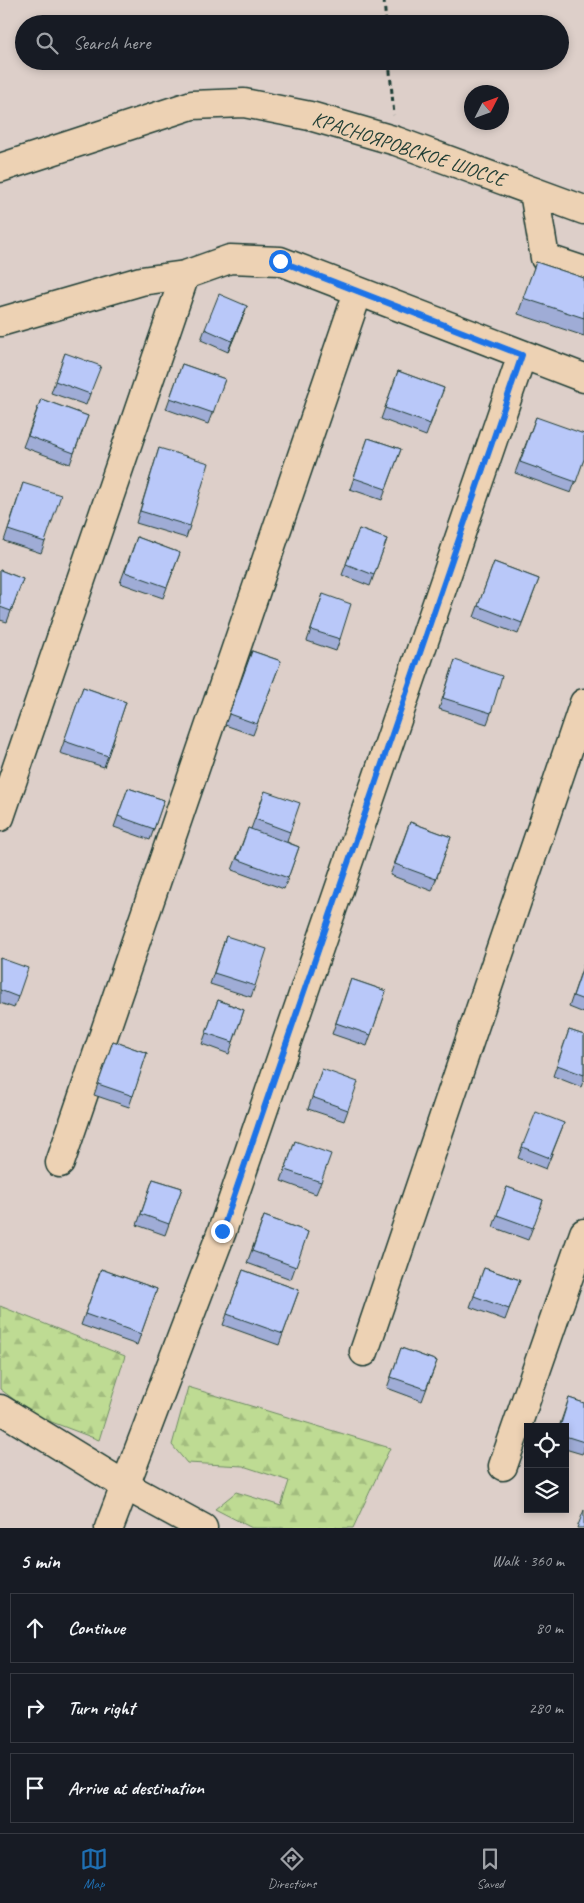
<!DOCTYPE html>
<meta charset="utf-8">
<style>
:root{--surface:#171b24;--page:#20242c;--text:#f1f3f6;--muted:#9ea1a6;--line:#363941;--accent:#1f6fb2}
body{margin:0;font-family:Caveat,sans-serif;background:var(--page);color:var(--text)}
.controls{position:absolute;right:15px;bottom:15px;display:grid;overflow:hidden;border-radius:0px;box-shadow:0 2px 8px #0003}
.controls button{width:45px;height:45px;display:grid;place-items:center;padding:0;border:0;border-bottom:1px solid var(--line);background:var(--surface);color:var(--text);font:25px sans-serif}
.compass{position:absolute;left:464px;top:85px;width:45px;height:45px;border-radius:50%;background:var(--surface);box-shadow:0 2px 8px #0003;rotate:48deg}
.stop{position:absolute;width:15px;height:15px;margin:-11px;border:4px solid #1a73e8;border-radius:50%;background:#fff}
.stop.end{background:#1a73e8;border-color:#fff;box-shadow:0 1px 5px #0008}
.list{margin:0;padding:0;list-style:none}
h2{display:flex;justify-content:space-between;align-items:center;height:65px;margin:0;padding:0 20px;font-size:21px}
h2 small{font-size:16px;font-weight:400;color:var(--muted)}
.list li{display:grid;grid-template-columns:32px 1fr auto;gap:15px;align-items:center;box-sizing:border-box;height:70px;margin:0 10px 10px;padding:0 10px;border:1px solid var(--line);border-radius:0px}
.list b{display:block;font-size:19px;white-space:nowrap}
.list em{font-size:16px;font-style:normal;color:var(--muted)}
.icon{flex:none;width:28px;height:28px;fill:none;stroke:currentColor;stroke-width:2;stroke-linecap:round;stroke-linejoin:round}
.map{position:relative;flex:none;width:584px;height:1528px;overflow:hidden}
.search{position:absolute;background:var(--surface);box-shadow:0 2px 8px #0003;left:15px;right:15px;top:15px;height:55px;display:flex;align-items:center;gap:12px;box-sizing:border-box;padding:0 18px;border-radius:28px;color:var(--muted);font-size:19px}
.sheet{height:305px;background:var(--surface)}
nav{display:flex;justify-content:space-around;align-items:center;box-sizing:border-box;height:70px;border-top:1px solid var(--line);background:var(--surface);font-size:14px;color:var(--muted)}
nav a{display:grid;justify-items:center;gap:2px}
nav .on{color:var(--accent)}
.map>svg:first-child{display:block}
</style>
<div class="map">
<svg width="584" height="1528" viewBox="0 0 584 1528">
<defs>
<pattern id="forest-firs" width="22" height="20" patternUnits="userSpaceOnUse" patternTransform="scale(1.25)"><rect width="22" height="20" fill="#bedb93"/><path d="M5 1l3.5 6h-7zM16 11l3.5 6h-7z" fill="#a3bd7f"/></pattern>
</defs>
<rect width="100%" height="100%" fill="#ddcfc9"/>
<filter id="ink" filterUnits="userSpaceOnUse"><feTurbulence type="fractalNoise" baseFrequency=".02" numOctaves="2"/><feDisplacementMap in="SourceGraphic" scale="10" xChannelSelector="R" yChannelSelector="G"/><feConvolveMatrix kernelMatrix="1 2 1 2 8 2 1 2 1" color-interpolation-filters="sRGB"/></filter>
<g filter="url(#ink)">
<g fill="url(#forest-firs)" stroke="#6e8c64">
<polygon points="0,1306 125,1356 99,1440 36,1416 0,1389"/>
<polygon points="188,1387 390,1448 353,1528 252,1528 215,1509 236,1492 281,1506 289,1481 243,1466 187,1463 172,1445"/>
</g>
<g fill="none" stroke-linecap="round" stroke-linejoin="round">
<g stroke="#1f3d34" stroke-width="31">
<g id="minor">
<polyline points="0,168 192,105 244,103 310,116 396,141 584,210"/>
<polyline points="534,192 545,258 584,271"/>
<polyline points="0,322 141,281 185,275 230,259 280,261 584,378"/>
<polyline points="0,817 185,275"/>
<polyline points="60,1163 358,292"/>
<polyline points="364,1352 584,703"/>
<polyline points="0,1409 126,1486 203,1528"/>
<polyline points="503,1466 584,1233"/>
<polyline points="109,1528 222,1231 522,355"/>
</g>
</g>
<g stroke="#1f3d34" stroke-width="3" stroke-dasharray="5 4" stroke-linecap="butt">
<polyline points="384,0 386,24"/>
<polyline points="389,61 394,115"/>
</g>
<use href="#minor" stroke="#edd2b4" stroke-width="28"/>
</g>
<g fill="#9facd6" stroke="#1f3d34">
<polygon points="536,262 584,278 584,336 518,314"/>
<polygon points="247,306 228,352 201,340 205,329"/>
<polygon points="65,353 90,394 86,405 51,393"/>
<polygon points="182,364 225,379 208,424 166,409"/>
<polygon points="398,371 444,388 426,436 381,419"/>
<polygon points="41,399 88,416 70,464 23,447"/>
<polygon points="536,417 584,459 571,493 515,473"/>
<polygon points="368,438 401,449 382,500 350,489"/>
<polygon points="159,448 190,526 186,538 136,523"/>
<polygon points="23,483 45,542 41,553 4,541"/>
<polygon points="359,529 387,539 370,586 342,575"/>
<polygon points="137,537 180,553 163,598 120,583"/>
<polygon points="494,562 539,579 518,634 474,617"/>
<polygon points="0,570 23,579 7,622 0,620"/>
<polygon points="323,594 340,639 336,651 307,641"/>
<polygon points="252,651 281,661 253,735 225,725"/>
<polygon points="455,660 491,713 487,724 439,709"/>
<polygon points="83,687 126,702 104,767 60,753"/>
<polygon points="128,788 164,800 150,840 114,827"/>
<polygon points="265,791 290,832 287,842 299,847 284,889 232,870 248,828 251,829"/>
<polygon points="410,822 451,837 432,891 390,875"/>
<polygon points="226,936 255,986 251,997 210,984"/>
<polygon points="0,958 18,997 14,1008 0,1003"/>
<polygon points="584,963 584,1013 569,1007"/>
<polygon points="351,979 386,991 367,1046 332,1034"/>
<polygon points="218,1000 244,1010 229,1054 202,1044"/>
<polygon points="569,1030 584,1035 584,1079 581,1087 553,1076"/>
<polygon points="113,1041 147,1053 129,1107 94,1095"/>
<polygon points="322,1069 348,1110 344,1121 308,1109"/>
<polygon points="564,1123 546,1169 518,1158 522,1147"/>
<polygon points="295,1141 321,1182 316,1194 281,1181"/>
<polygon points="153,1179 182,1188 165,1235 137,1225"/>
<polygon points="507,1187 543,1200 528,1240 493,1227"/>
<polygon points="264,1216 308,1232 291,1279 247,1263"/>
<polygon points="484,1268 520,1280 505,1320 470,1307"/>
<polygon points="101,1269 157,1289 137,1345 81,1325"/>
<polygon points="243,1270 299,1290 279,1345 223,1325"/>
<polygon points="401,1348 437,1361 422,1401 387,1388"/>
<polygon points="569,1398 584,1403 584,1450 582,1454 565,1449 565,1427 559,1427"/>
</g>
<polygon fill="#828cae" stroke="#1f3d34" points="247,306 243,317 228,352 232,341"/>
<g fill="#b9c8f9" stroke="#1f3d34">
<polygon points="536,262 584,278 584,318 523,298"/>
<polygon points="219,294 247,306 232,341 205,329"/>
<polygon points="65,353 101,366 90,394 55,381"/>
<polygon points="182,364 225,379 213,413 170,398"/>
<polygon points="398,371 444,388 430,424 385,408"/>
<polygon points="41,399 88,416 74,453 28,436"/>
<polygon points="536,417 584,434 584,459 576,482 520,462"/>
<polygon points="368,438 401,449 386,489 354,478"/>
<polygon points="159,448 209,463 190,526 140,511"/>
<polygon points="23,483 61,495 45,542 8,530"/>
<polygon points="359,529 387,539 374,575 346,564"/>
<polygon points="137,537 180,553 167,587 125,572"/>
<polygon points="494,562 539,579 522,623 478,606"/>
<polygon points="0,570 23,579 11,611 0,607"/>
<polygon points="323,594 351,604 340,639 311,630"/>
<polygon points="252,651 281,661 257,724 229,714"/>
<polygon points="455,660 502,676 491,713 443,698"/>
<polygon points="83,687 126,702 108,756 64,741"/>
<polygon points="128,788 164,800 154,829 118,816"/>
<polygon points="265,791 300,803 290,832 255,819"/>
<polygon points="410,822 451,837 436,879 395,864"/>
<polygon points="248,828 299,847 288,878 237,859"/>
<polygon points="226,936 267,949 255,986 214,973"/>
<polygon points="0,958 28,968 18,997 0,990"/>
<polygon points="584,964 584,1000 573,996"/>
<polygon points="351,979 386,991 371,1035 336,1023"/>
<polygon points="218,1000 244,1010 233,1042 206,1033"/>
<polygon points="569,1030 584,1035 584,1075 557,1065"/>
<polygon points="113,1041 147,1053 133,1096 98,1084"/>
<polygon points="322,1069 358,1082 348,1110 312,1097"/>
<polygon points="536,1112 564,1123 550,1158 522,1147"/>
<polygon points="295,1141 331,1154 321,1182 285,1170"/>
<polygon points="153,1179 182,1188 169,1224 141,1214"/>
<polygon points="507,1187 543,1200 533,1228 497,1215"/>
<polygon points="264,1216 308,1232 296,1267 252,1251"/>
<polygon points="484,1268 520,1280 509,1309 474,1296"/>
<polygon points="101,1269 157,1289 141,1334 85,1314"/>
<polygon points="243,1270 299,1290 283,1334 227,1314"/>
<polygon points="401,1348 437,1361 426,1389 391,1377"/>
<polygon points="569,1398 584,1403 584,1442 565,1436 565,1427 560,1427"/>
<polygon points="584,1510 584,1528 577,1528"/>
</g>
</g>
<g fill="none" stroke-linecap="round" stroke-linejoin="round" filter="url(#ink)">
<polyline stroke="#1a73e8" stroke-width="6" points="222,1231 522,355 280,261"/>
</g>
<g text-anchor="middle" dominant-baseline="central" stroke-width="5" stroke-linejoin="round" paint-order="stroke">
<g font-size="20" fill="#1f3d34" stroke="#edd2b4">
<text transform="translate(409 149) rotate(18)">КРАСНОЯРОВСКОЕ ШОССЕ</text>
</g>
</g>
</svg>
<div class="controls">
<button><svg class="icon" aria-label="locate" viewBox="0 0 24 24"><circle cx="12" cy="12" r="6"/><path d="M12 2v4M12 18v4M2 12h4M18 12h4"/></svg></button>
<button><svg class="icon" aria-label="layers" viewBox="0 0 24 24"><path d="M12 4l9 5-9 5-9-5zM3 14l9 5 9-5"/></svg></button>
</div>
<svg class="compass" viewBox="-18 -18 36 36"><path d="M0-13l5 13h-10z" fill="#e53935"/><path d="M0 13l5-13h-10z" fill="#9ea1a6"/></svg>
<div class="stop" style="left:280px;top:261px"></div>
<div class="stop end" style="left:222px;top:1231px"></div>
<div class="search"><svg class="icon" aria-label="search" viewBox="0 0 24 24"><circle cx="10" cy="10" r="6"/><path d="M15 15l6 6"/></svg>Search here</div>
</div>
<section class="sheet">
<h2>5 min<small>Walk · 360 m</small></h2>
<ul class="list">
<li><svg class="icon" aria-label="ahead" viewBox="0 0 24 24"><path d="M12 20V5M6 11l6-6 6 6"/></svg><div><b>Continue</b></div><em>80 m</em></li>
<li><svg class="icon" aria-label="right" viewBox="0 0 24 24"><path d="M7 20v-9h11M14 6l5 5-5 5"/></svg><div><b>Turn right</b></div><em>280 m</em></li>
<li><svg class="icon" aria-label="arrive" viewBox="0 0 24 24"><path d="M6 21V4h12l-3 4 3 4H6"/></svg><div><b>Arrive at destination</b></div></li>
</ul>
</section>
<nav>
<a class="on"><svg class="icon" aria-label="map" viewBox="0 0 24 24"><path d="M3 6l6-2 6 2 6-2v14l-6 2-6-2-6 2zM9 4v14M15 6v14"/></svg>Map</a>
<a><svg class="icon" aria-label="directions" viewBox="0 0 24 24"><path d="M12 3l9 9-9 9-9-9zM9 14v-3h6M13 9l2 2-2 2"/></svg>Directions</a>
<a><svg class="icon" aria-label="saved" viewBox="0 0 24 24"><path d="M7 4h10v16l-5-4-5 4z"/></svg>Saved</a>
</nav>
